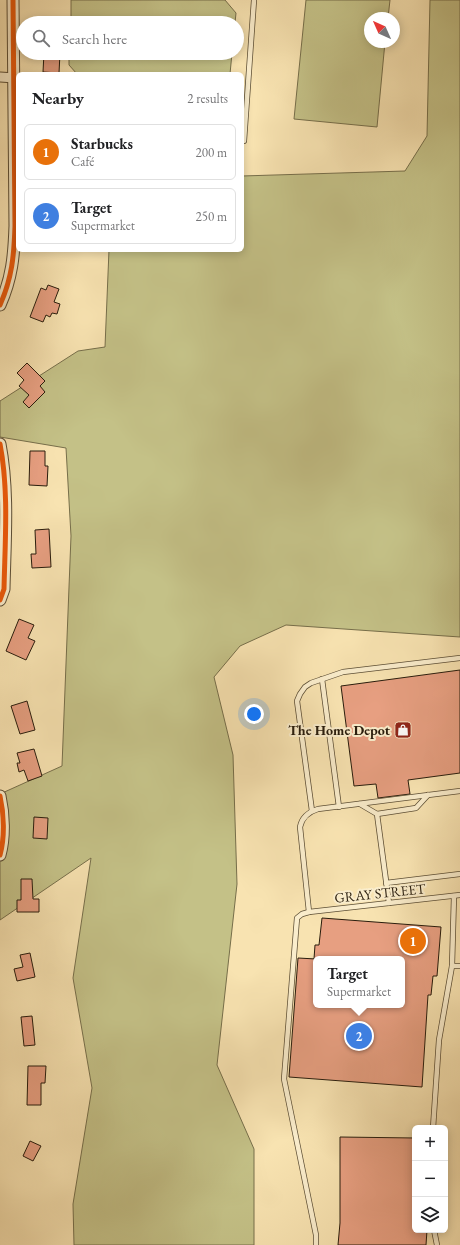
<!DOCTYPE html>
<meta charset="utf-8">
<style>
:root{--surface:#fff;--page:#f2f2f2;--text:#202124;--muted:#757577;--line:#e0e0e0;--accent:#2563eb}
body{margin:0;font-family:"EB Garamond",serif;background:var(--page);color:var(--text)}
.controls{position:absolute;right:12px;bottom:12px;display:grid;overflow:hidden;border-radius:6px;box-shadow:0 2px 10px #0003}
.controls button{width:36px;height:36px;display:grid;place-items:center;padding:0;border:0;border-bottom:1px solid var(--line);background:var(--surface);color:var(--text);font:20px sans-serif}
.compass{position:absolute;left:364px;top:12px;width:36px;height:36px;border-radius:50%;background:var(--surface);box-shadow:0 2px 10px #0003;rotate:315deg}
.you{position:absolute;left:254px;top:714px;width:14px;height:14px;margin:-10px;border:3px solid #fff;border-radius:50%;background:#1a73e8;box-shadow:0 0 0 6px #1a73e833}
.badge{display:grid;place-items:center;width:26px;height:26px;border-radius:50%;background:var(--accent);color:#fff;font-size:13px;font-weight:700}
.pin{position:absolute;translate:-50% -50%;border:2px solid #fff;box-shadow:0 1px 4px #0006}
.popup{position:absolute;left:313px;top:956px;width:92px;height:52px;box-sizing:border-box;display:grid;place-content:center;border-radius:6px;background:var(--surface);filter:drop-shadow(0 1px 3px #0005);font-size:13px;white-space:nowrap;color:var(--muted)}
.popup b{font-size:15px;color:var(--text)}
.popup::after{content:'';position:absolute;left:50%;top:100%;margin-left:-8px;border:8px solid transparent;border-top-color:var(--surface)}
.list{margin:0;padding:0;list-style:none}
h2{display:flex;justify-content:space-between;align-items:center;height:52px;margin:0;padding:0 16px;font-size:17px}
h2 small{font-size:13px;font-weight:400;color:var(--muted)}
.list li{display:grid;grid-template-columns:26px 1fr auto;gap:12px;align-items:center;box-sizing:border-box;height:56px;margin:0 8px 8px;padding:0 8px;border:1px solid var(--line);border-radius:6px}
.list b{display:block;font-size:15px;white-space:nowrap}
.list p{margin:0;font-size:13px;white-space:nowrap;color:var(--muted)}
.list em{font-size:13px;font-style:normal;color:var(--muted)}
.icon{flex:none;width:22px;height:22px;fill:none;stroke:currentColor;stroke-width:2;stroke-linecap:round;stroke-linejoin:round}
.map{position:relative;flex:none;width:460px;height:1245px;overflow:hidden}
.search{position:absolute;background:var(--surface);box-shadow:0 2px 10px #0003;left:16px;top:16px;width:228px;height:44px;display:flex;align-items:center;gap:10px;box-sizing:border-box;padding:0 14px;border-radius:22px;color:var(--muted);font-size:15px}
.panel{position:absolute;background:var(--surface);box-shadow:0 2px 10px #0003;left:16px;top:72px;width:228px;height:180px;border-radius:6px}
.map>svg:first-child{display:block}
</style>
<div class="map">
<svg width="460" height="1245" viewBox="0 0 460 1245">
<rect width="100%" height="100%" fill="#f8e3b1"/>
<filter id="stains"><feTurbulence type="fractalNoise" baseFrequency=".005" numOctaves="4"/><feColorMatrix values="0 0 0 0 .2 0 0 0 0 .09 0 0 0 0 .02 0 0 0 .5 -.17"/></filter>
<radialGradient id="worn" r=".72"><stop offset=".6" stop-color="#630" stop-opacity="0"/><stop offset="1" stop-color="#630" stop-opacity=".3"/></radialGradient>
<g fill="#c4c187" stroke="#766e4a">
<polygon points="71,0 225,0 236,13 235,23 71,23"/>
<polygon points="306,0 390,0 388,18 370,18 370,42 385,42 377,127 294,119"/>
<polygon points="430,0 460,0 460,637 286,625 240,646 214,677 233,755 237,884 217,1065 254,1149 254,1245 74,1245 73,1204 92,1088 73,978 91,858 0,920 0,794 62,766 71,536 66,448 0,437 0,401 78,351 105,347 109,250 242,250 242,176 405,171 427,136"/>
<polygon points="69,53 232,53 230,74 77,74 69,65"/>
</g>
<g fill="#e79f81" stroke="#281c0c">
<polygon points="44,53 60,53 59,73 43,72"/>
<polygon points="48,285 59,289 54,302 60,304 57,314 52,313 50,317 46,315 43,322 30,317 41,288 46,290"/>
<polygon points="27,363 45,381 40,386 45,392 29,408 23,402 29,395 19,386 24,380 17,373"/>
<polygon points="30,451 45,451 45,466 48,466 47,486 29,485"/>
<polygon points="49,529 51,567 32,568 31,554 36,554 35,530"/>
<polygon points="19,619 34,625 28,638 35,641 26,660 6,651"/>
<polygon points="460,670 460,773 408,780 410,794 378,798 376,784 354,786 341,686"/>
<polygon points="27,701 35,730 20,734 11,706"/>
<polygon points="34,749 42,776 28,781 24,770 19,772 17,763 20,763 17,753"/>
<polygon points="34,817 48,818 47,839 33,838"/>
<polygon points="21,879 32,879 33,899 39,899 39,912 17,912 17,900 21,900"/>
<polygon points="322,918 441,927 437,976 433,976 431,995 428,995 422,1087 289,1077 298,958 316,959 316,1005 402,1005 402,959 314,959 315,945 319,945"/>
<polygon points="30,953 35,977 17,981 14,969 23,967 20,955"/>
<polygon points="32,1016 35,1045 24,1046 21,1017"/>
<polygon points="28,1066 46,1066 45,1083 41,1083 41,1105 27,1105"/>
<polygon points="340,1137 415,1138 415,1230 427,1230 426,1245 338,1245 340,1223"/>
<polygon points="30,1141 41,1146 33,1161 23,1156"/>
</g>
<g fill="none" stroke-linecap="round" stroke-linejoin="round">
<g stroke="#5c4e35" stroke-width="6">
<g id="service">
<polyline points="244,141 254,0"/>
<polyline points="322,679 339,807"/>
<polyline points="360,804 377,814 416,808 428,795"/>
<polyline points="312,811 297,701 300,694 305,687 311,683 343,672 460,658"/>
<polyline points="377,814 389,903"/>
<polyline points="386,883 460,874"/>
<path d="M309 912 300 827C302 817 308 812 318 809L460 791"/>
<polyline points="452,966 460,966"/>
<polyline points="433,1128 439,1040 452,966 454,896"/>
<polyline points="434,1230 437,1245"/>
<polyline points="316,1245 316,1235 284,1079 297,918 302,914 309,912 460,895"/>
</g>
</g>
<g stroke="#5c4e35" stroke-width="11">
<polyline id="minor" points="0,77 15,78"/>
</g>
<g stroke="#5c4e35" stroke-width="13">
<g id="tertiary">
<path d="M0 305C12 278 14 256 15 226L13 0"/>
<path d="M0 444C9 491 5 541 4 589L0 600"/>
<path d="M0 796C4 814 5 837 0 855"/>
</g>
</g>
<use href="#service" stroke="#faedcc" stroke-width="4.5"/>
<use href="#minor" stroke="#faedcc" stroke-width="9"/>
<use href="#tertiary" stroke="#faedcc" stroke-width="11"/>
<g stroke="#faedcc" stroke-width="8">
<g id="cycleway">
<path d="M0 305C12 278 14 256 15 226L13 0"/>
<path d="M0 444C9 491 5 541 4 589L0 600"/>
<path d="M0 796C4 814 5 837 0 855"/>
</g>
</g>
<use href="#cycleway" stroke="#e8590c" stroke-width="5"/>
</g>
<defs>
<g id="shop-square" transform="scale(0.9)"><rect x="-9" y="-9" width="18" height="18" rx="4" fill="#8f2418" stroke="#faedcc"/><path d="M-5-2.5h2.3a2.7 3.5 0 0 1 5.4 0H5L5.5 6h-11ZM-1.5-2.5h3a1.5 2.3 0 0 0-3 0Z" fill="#fff"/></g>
</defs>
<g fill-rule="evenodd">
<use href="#shop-square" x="403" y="730"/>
</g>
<g text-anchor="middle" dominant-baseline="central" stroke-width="4" stroke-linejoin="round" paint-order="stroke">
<g font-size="14" font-weight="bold" fill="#281c0c" stroke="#faedcc" text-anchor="end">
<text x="390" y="730">The Home Depot</text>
</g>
<g font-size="14" fill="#281c0c" stroke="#faedcc">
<text transform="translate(380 893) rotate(-6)">GRAY STREET</text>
</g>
</g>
<rect width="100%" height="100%" filter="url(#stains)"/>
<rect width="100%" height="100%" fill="url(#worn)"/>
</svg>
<div class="controls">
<button>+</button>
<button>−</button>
<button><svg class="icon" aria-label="layers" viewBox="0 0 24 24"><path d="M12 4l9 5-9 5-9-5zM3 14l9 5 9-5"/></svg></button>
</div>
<svg class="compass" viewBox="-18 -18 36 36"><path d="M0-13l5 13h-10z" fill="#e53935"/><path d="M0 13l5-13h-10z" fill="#757577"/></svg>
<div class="you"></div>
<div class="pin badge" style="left:413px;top:941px;background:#e8710a">1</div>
<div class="pin badge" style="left:359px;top:1036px;background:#3f7fe0">2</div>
<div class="popup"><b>Target</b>Supermarket</div>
<div class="search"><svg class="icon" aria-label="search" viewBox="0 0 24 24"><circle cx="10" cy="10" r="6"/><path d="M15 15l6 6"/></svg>Search here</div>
<section class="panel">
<h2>Nearby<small>2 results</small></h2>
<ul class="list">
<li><span class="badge" style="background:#e8710a">1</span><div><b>Starbucks</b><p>Café</p></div><em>200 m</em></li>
<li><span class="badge" style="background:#3f7fe0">2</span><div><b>Target</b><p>Supermarket</p></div><em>250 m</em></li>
</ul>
</section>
</div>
